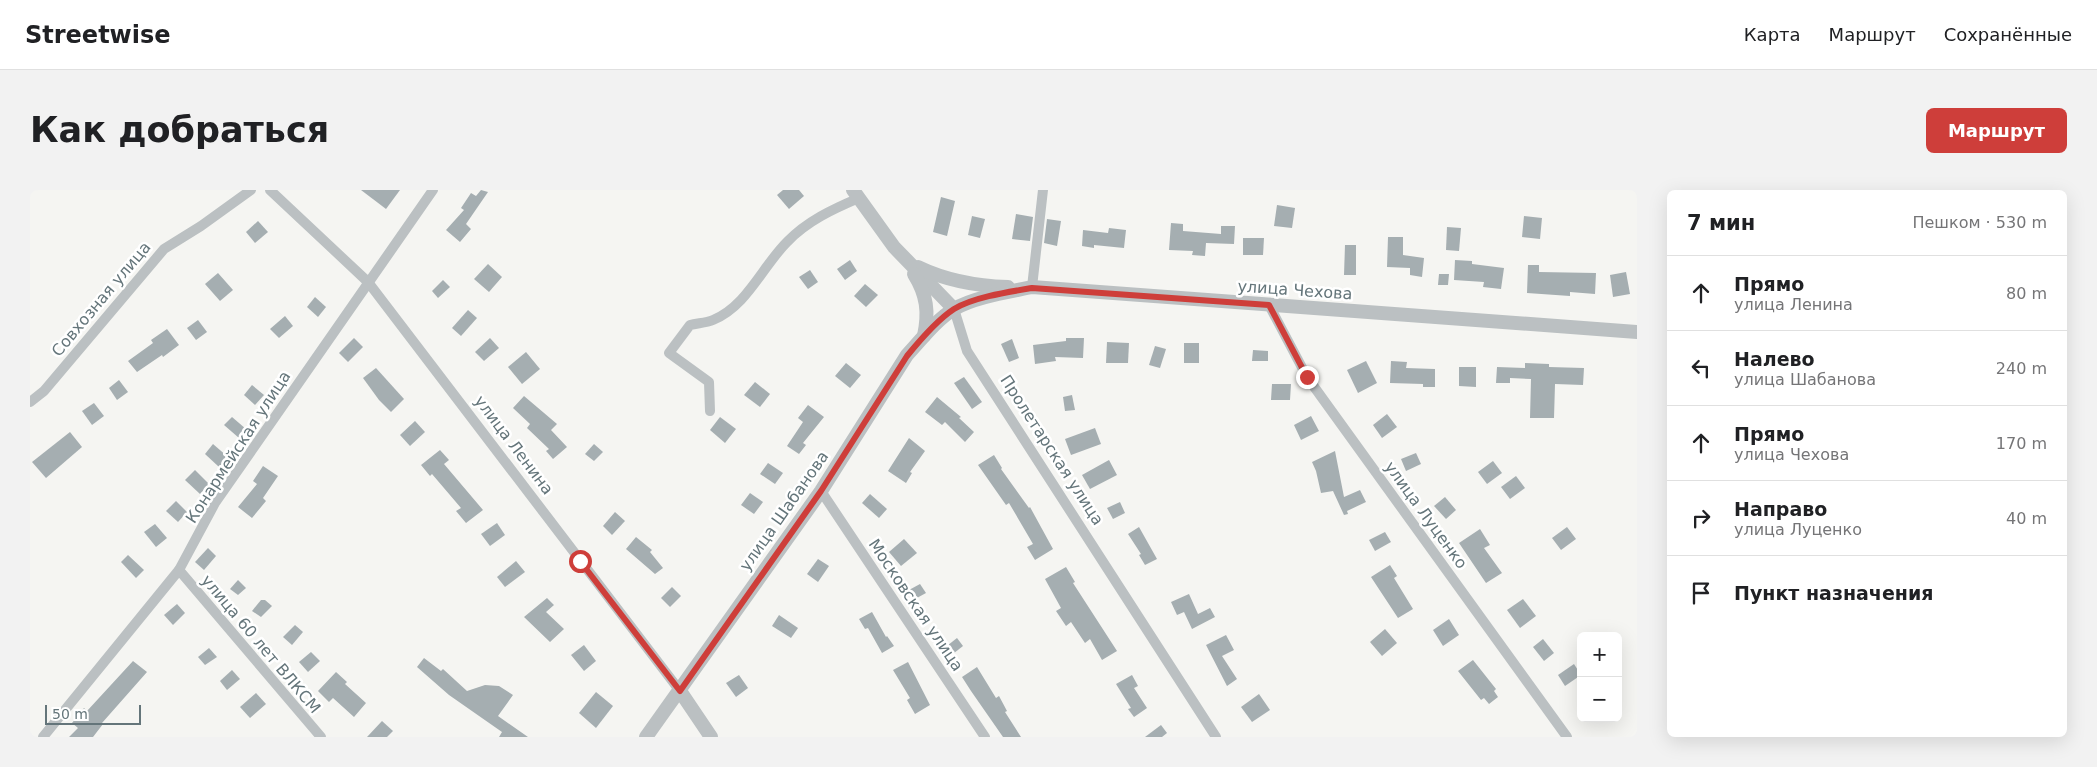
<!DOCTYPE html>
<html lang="ru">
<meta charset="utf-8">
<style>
:root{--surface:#fff;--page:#f2f2f2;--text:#202124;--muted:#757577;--line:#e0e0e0;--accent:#ce3e3a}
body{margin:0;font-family:"DejaVu Sans",sans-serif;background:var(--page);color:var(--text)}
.controls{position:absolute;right:15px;bottom:15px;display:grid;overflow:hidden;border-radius:8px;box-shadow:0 5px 20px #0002}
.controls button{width:45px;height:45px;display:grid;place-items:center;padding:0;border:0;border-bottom:1px solid var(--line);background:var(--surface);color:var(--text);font:25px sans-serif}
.scale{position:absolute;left:15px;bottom:12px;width:96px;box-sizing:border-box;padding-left:5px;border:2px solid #64757a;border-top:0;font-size:14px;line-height:18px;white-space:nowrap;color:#64757a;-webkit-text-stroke:4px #fff;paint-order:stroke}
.stop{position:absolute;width:15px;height:15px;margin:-11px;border:4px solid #ce3e3a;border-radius:50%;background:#fff}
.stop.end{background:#ce3e3a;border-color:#fff;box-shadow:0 1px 5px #0008}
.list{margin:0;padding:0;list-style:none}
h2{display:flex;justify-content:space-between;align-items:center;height:65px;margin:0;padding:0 20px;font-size:21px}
h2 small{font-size:16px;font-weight:400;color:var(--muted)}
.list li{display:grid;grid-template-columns:32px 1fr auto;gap:15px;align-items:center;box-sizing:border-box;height:75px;padding:0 20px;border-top:1px solid var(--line)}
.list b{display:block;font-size:19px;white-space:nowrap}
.list p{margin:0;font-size:16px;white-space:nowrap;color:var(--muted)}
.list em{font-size:16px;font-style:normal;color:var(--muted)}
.icon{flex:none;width:28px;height:28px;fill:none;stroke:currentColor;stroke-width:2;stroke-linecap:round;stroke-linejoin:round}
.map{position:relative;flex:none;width:1607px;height:547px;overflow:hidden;border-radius:8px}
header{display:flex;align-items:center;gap:30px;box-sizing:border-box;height:70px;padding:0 25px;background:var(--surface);border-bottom:1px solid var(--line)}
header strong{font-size:24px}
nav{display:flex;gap:28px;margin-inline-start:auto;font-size:18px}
.intro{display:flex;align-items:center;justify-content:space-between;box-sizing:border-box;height:120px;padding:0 30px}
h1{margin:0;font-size:35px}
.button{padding:12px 22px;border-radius:8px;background:var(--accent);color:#fff;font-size:18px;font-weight:700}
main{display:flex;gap:30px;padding:0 30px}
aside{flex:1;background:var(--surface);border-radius:8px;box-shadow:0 5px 20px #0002}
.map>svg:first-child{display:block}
</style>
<header>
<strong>Streetwise</strong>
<nav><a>Карта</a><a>Маршрут</a><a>Сохранённые</a></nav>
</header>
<div class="intro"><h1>Как добраться</h1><a class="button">Маршрут</a></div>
<main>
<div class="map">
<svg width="1607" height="547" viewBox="0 0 1607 547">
<rect width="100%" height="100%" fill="#f5f5f2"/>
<g fill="#a5aeb1">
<polygon points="331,0 370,0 356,19"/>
<polygon points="451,0 458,2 436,34 441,39 430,52 416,40 434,20 431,18 441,3 446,6"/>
<polygon points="753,0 769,0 774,6 759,19 747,5"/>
<polygon points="911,7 925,11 917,46 903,42"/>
<polygon points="1247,15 1265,18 1262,38 1244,36"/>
<polygon points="986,24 1003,27 1000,51 982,49"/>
<polygon points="942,26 955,29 950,48 938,45"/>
<polygon points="1494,26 1512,28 1510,49 1492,47"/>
<polygon points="1017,29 1031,31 1027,56 1014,53"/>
<polygon points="228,31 238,42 225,53 216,42"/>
<polygon points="1141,33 1153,34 1153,41 1191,44 1191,36 1205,36 1204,54 1176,53 1175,66 1162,65 1163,61 1139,60"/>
<polygon points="1417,37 1431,38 1429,61 1416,60"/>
<polygon points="1079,38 1096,40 1094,58 1064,55 1064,58 1052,56 1053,40 1078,43"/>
<polygon points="1358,47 1373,47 1373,65 1394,68 1392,87 1380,85 1380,78 1357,77"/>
<polygon points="1213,48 1234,48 1233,65 1213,65"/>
<polygon points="1315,55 1326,55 1326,85 1314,85"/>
<polygon points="820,70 827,81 815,90 807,79"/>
<polygon points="1425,70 1442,71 1442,74 1474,78 1471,99 1453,97 1454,92 1424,90"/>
<polygon points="458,74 472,87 459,102 444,89"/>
<polygon points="1498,75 1509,75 1509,82 1566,83 1565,104 1540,102 1540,106 1497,103"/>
<polygon points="780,80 788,92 778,99 769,87"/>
<polygon points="1596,82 1600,104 1583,107 1580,85"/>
<polygon points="188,83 203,100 190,111 175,94"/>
<polygon points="1409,84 1419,84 1418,95 1408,95"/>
<polygon points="413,90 420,97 408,108 402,101"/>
<polygon points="835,94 848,105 836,117 824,106"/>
<polygon points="285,107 296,117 288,127 277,117"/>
<polygon points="438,120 447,128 431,146 422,138"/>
<polygon points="255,126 263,136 249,148 240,139"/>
<polygon points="168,130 177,142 166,150 157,138"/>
<polygon points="137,139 149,155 133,167 132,165 107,182 98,171 123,153 121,150"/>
<polygon points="324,148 333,157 318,172 309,163"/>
<polygon points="460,148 469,158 454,171 445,162"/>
<polygon points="1036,148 1054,148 1053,168 1025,167 1026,171 1005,174 1003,155 1036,151"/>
<polygon points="982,149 989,168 979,172 971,154"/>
<polygon points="1077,152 1099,153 1098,173 1076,173"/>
<rect x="1154" y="153" width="15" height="20"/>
<polygon points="1125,156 1136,159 1130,178 1119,175"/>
<polygon points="1223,160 1238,161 1238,171 1222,171"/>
<polygon points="496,162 510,179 492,194 478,177"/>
<polygon points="1336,171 1347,193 1328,203 1317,180"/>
<polygon points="1361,171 1377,172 1376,178 1405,179 1405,197 1393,197 1393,194 1360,193"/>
<polygon points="816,173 831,185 820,198 805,186"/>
<polygon points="1495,173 1519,174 1519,177 1554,178 1553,195 1525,194 1524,228 1500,228 1501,189 1480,188 1480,193 1466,193 1467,177 1495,178"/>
<polygon points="1429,177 1446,177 1446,197 1429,196"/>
<polygon points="346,178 374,209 361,222 349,210 333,188"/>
<polygon points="934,187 952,212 942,219 924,193"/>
<polygon points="89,190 98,202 87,210 79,198"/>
<polygon points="725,192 740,204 730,217 714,205"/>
<polygon points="1242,194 1261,194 1260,210 1241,210"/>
<polygon points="222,195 234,205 225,215 214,205"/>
<polygon points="1042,205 1045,220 1035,221 1033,207"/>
<polygon points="494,206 527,234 521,240 537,257 523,269 516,261 519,259 497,238 500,234 483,218"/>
<polygon points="907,207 931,227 929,228 944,242 935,252 915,232 912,235 895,222"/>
<polygon points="64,213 74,226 62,235 52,221"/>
<polygon points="778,215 794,227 773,253 776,255 769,264 757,256 773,232 768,228"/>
<polygon points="1357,224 1367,237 1352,248 1343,235"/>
<polygon points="1281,226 1289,241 1271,250 1264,235"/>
<polygon points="202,227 216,239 209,248 194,235"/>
<polygon points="690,227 706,239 695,253 680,240"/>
<polygon points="385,231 395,242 380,256 370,245"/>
<polygon points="1065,238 1071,254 1041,265 1035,249"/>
<polygon points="40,242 52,257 16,288 2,272"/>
<polygon points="879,248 895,261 880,282 882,283 876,293 858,281"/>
<polygon points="183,254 198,267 189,277 175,264"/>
<polygon points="564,254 573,262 564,271 555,264"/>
<polygon points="410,260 419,270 414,274 453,320 436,333 426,321 431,318 402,284 400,286 391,275"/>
<polygon points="1305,261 1314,307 1330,300 1336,312 1317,321 1318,324 1314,325 1303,301 1291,303 1286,281 1282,272"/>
<polygon points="1386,263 1391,274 1376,281 1371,269"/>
<polygon points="964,265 972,278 971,279 999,318 1000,317 1023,359 1005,370 997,357 1003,354 979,313 976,315 948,275"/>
<polygon points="1079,270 1087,285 1060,299 1052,285"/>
<polygon points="1463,271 1472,283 1457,294 1448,282"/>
<polygon points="738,273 753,283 745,294 730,284"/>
<polygon points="233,276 248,286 233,308 236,311 222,328 208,317 227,294 223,291"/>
<polygon points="165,280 179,294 170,304 155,290"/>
<polygon points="1486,286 1495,298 1480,309 1471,297"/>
<polygon points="720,303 733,312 724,324 711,315"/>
<polygon points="840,304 857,319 849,328 832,313"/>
<polygon points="1415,307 1426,320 1416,329 1404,316"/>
<polygon points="146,311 157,322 148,332 136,321"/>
<polygon points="1090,312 1095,323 1083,329 1077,318"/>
<polygon points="585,322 595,331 582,345 573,336"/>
<polygon points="467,333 475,345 460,356 451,344"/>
<polygon points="125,334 137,348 126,357 114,342"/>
<polygon points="1109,337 1127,369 1115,375 1109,365 1111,364 1098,344"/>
<polygon points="1537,337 1546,349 1531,360 1522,348"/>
<polygon points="1450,339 1460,355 1454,358 1472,383 1456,393 1429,353"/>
<polygon points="1355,342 1361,352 1345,361 1339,350"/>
<polygon points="606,347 622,360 620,362 633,378 625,384 596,359"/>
<polygon points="874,349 887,363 871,376 859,362"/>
<polygon points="178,358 186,366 174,380 165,372"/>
<polygon points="98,365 114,380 106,388 91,372"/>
<polygon points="788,369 799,376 788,392 777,384"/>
<polygon points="486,371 495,382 475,397 467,387"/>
<polygon points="1360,375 1367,386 1364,388 1383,419 1368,428 1341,387"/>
<polygon points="1036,377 1045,392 1043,393 1087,461 1072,470 1060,449 1055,453 1041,432 1036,436 1026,421 1031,418 1015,389"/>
<polygon points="208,390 216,398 208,405 200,399"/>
<polygon points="890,394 896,403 885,409 879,400"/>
<polygon points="642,397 651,406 640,417 631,408"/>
<polygon points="1159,404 1168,424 1180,418 1185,427 1162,439 1154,422 1147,425 1141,412"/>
<polygon points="517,408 524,415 516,422 534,439 520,452 494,427"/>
<polygon points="1493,409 1506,426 1490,438 1477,420"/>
<polygon points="231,410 235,410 242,416 231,427 222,421"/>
<polygon points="147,414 155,423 143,435 134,425"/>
<polygon points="842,422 856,447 857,446 864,456 852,463 838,438 835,439 829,429"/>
<polygon points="749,425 768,438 761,448 742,436"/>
<polygon points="1419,429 1429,445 1413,456 1403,440"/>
<polygon points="265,435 273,442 262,455 253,447"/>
<polygon points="1355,439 1367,453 1352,466 1340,452"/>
<polygon points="1196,445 1204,460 1192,466 1207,489 1197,496 1176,455"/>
<polygon points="927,448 933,456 919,467 913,459"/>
<polygon points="1513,449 1524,463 1514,471 1503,457"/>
<polygon points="554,455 566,471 554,481 541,465"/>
<polygon points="179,458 187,467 175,475 168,467"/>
<polygon points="281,462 290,471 278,482 269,472"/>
<polygon points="394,468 411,481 413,479 437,501 455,495 469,496 483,505 468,526 498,547 469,547 472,542 419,505 387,477"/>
<polygon points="1443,470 1466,499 1464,501 1468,507 1459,514 1454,508 1451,510 1428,481"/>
<polygon points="103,471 117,482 72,533 73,534 63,547 39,547 48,538 42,533 54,518 57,521"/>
<polygon points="878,472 900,515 885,524 877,510 880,508 863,480"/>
<polygon points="1544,474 1551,485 1535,496 1528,485"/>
<polygon points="947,477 966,508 969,506 977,521 975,522 991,547 973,547 941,501 932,487"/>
<polygon points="202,480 210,489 197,500 190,491"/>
<polygon points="306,482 317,492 315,494 336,513 324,527 303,508 299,512 288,501"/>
<polygon points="709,485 718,498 706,507 696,493"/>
<polygon points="1102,485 1108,496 1104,498 1117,518 1104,527 1098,519 1101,518 1086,494"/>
<polygon points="566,502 583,516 566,538 549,523"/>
<polygon points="226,503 236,514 220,528 210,517"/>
<polygon points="1229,504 1240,520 1222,532 1211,517"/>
<polygon points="352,531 363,541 357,547 337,547"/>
<polygon points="1131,535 1137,543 1132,547 1115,547"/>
</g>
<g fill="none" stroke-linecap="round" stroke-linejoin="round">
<g stroke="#bbc0c2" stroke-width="10">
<polyline points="240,0 338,92 650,501"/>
<polyline points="1002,97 1013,0"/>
<polyline points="1239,115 1277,187 1537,547"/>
<polyline points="924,119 937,161 1186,547"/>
<polyline points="0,212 14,201 134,59 171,36 221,0"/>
<path d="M680 221 679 192 639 163 660 135C667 133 676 133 683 130 717 116 732 77 757 52 777 31 803 19 829 8"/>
<polyline points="791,301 955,547"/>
<polyline points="149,380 291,547"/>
<polyline points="13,547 149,380 185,313 403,0"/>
</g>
<g stroke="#bbc0c2" stroke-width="14">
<polyline points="823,0 864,57 924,119"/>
<path d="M888 77C917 91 946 96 978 97"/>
<path d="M884 84C897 105 899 122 894 146"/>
<polyline points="650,501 681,547"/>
<path d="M616 547 791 301 877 165C891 150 906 130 924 119 944 107 978 102 1002 97L1607 142"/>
</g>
</g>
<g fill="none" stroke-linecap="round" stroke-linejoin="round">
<path stroke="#ce3e3a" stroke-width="6" d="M550 371 650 501 791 301 877 166C890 150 907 130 924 119 944 107 978 102 1002 98L1239 115 1277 187"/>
</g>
<g text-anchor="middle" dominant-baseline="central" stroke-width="5" stroke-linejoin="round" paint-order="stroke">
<g font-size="16" fill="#64757a" stroke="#fff">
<text transform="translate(1265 100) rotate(4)">улица Чехова</text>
<text transform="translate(71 109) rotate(-50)">Совхозная улица</text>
<text transform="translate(484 255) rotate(53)">улица Ленина</text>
<text transform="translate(208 257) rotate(-57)">Конармейская улица</text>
<text transform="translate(1022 260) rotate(57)">Пролетарская улица</text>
<text transform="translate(754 321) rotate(-55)">улица Шабанова</text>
<text transform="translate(1396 325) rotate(54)">улица Луценко</text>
<text transform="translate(886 415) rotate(56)">Московская улица</text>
<text transform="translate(231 454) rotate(50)">улица 60 лет ВЛКСМ</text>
</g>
</g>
</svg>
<div class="controls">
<button>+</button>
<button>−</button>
</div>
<div class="scale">50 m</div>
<div class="stop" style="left:550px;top:371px"></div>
<div class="stop end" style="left:1277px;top:187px"></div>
</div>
<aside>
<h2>7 мин<small>Пешком · 530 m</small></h2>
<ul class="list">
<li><svg class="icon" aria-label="ahead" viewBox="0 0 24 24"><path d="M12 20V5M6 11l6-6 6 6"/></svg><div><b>Прямо</b><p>улица Ленина</p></div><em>80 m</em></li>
<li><svg class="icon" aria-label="left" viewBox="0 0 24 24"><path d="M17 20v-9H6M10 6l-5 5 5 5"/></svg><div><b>Налево</b><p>улица Шабанова</p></div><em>240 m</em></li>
<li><svg class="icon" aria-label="ahead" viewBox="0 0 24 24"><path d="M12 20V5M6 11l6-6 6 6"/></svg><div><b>Прямо</b><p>улица Чехова</p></div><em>170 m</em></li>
<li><svg class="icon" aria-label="right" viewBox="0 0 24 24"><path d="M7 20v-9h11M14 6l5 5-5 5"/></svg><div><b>Направо</b><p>улица Луценко</p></div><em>40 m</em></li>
<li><svg class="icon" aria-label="arrive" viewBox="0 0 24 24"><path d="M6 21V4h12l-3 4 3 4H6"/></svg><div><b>Пункт назначения</b></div></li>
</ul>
</aside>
</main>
